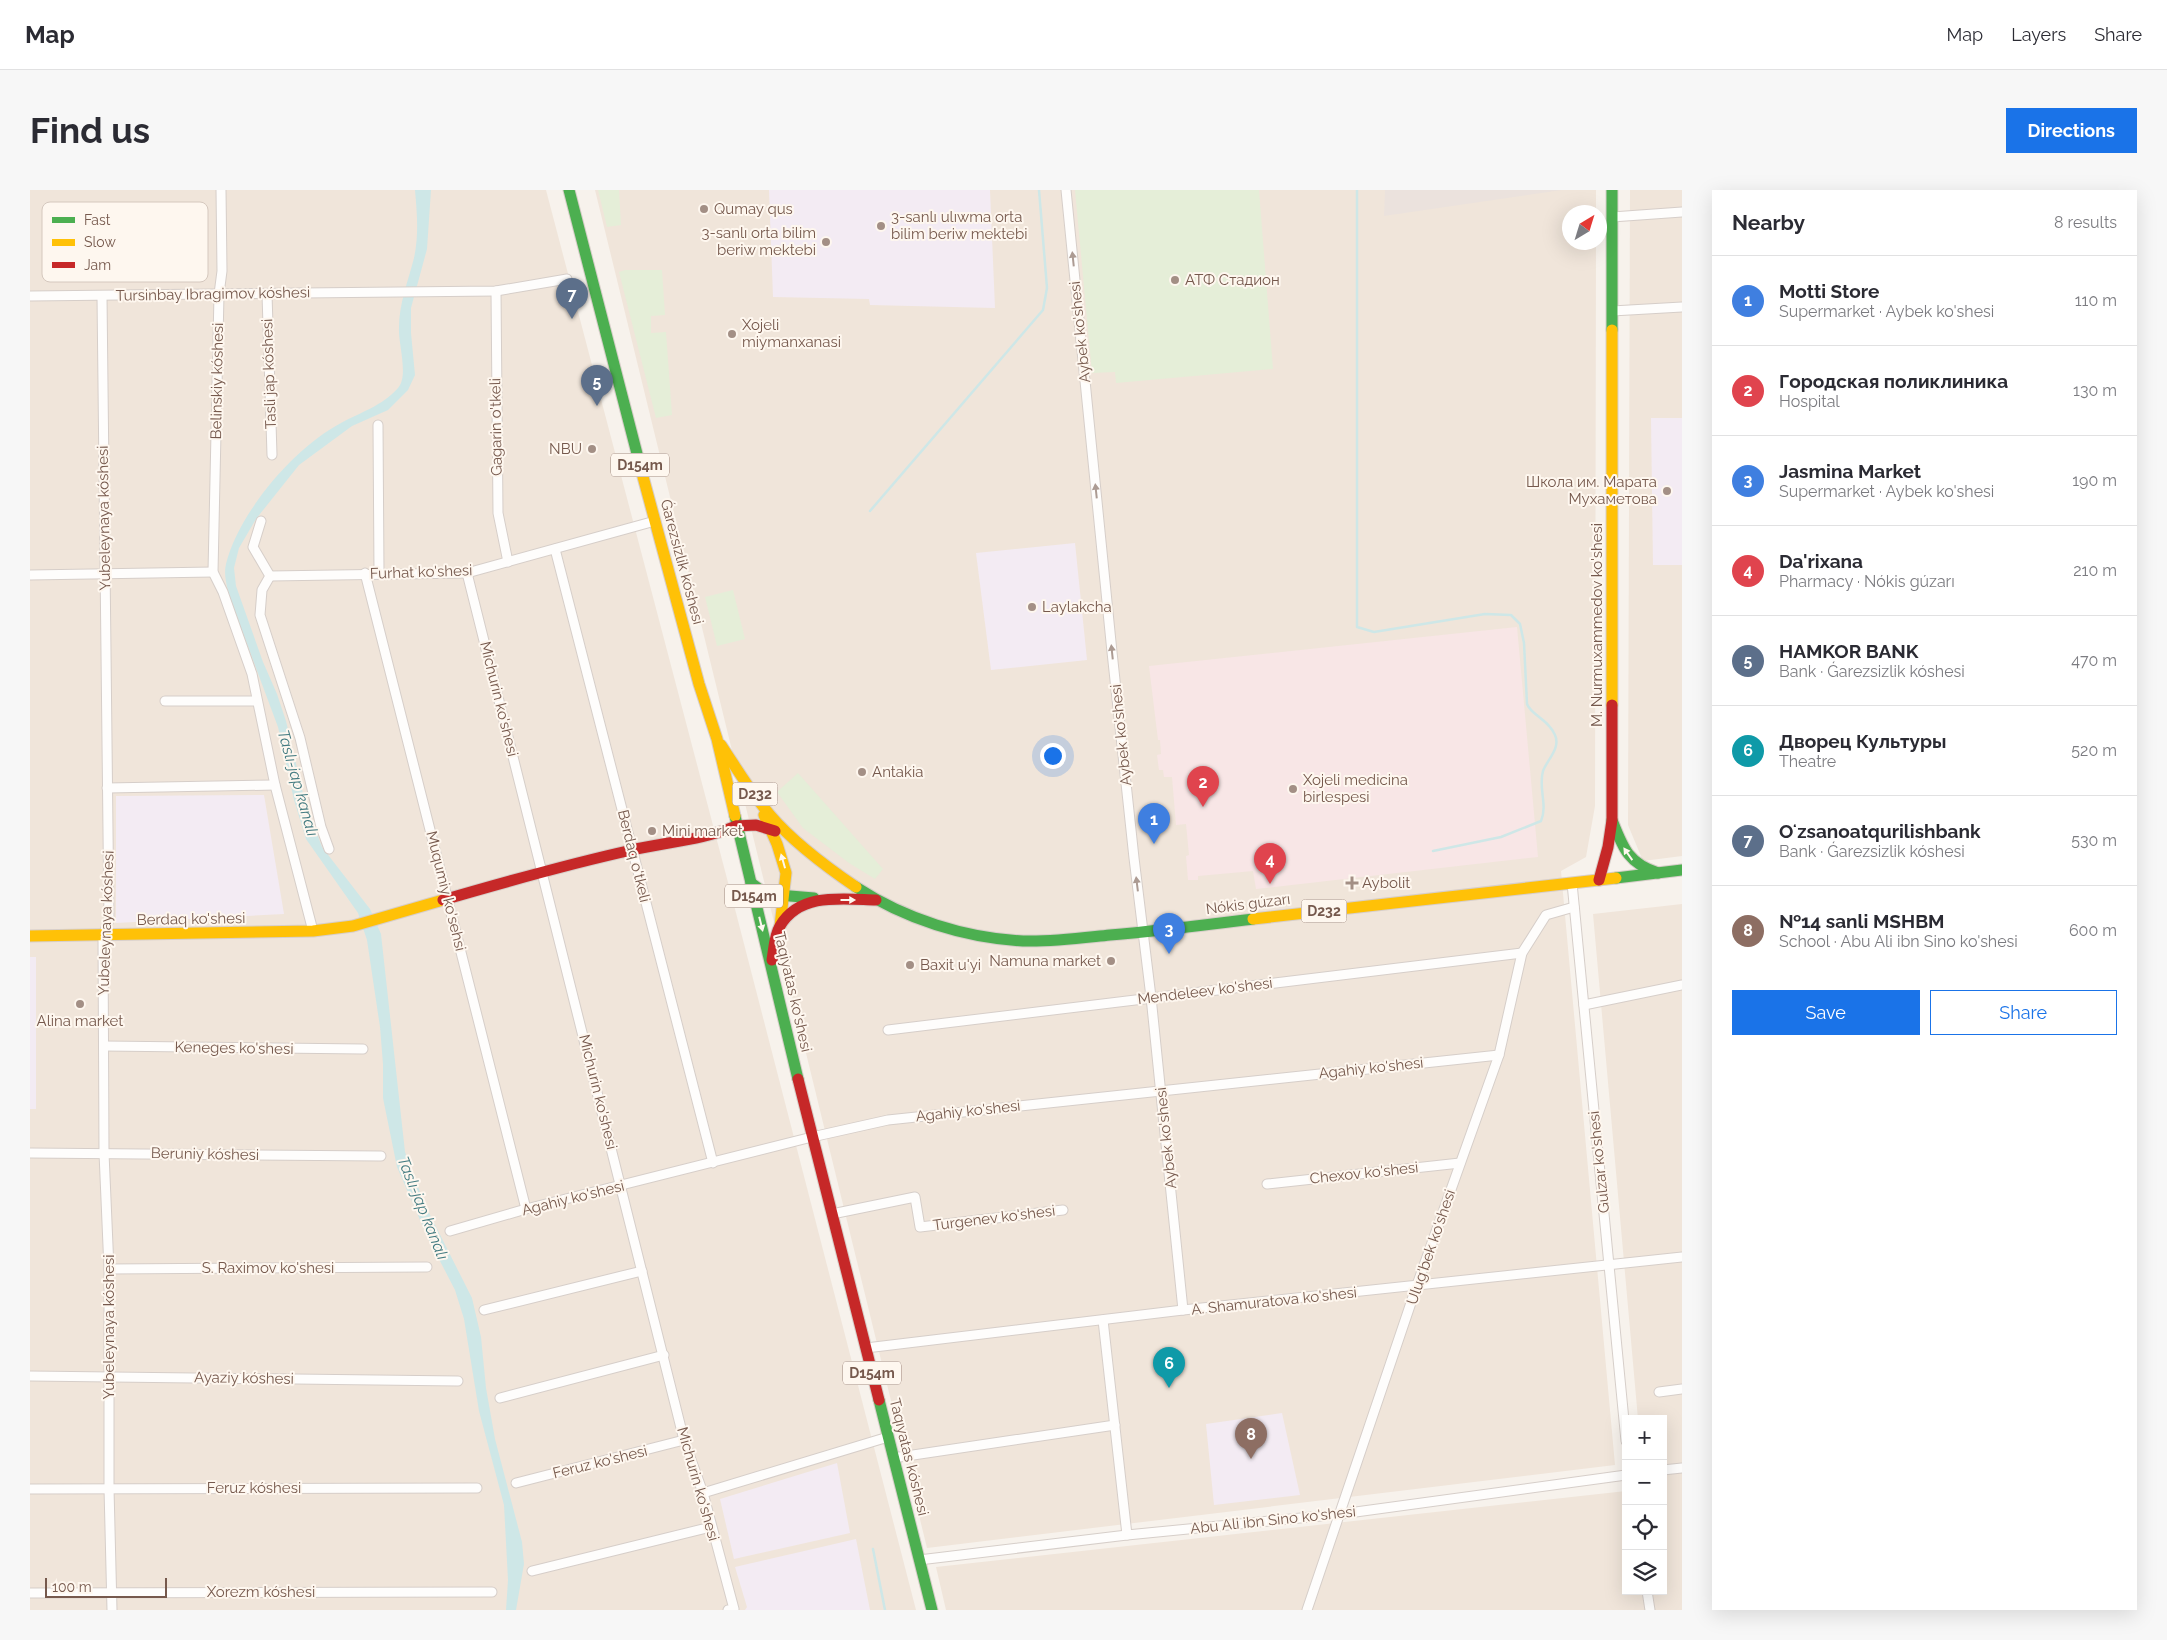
<!DOCTYPE html>
<meta charset="utf-8">
<style>
:root{--surface:#fff;--page:#f7f7f7;--text:#2b2b33;--muted:#7c7c81;--line:#e1e1e2;--accent:#1a73e8}
body{margin:0;font-family:Raleway,sans-serif;background:var(--page);color:var(--text)}
.controls{position:absolute;right:15px;bottom:15px;display:grid;overflow:hidden;border-radius:0px;box-shadow:0 5px 20px #0002}
.controls button{width:45px;height:45px;display:grid;place-items:center;padding:0;border:0;border-bottom:1px solid var(--line);background:var(--surface);color:var(--text);font:25px sans-serif}
.compass{position:absolute;left:1532px;top:15px;width:45px;height:45px;border-radius:50%;background:var(--surface);box-shadow:0 5px 20px #0002;rotate:38deg}
.scale{position:absolute;left:15px;bottom:12px;width:122px;box-sizing:border-box;padding-left:5px;border:2px solid #76594d;border-top:0;font-size:14px;line-height:18px;white-space:nowrap;color:#76594d;-webkit-text-stroke:4px #fef7ef;paint-order:stroke}
.you{position:absolute;left:1022px;top:565px;width:18px;height:18px;margin:-12px;border:4px solid #fff;border-radius:50%;background:#1a73e8;box-shadow:0 0 0 8px #1a73e833}
.badge{display:grid;place-items:center;width:32px;height:32px;border-radius:50%;background:var(--accent);color:#fff;font-size:16px;font-weight:700}
.pin{position:absolute;translate:-50% -41px;filter:drop-shadow(0 1px 2px #0008)}
.pin::after{content:'';position:absolute;top:26px;width:18px;height:15px;background:inherit;clip-path:polygon(0 0,100% 0,50% 100%)}
.list{margin:0;padding:0;list-style:none}
h2{display:flex;justify-content:space-between;align-items:center;height:65px;margin:0;padding:0 20px;font-size:21px}
h2 small{font-size:16px;font-weight:400;color:var(--muted)}
.list li{display:grid;grid-template-columns:32px 1fr auto;gap:15px;align-items:center;box-sizing:border-box;height:90px;padding:0 20px;border-top:1px solid var(--line)}
.list b{display:block;font-size:19px;white-space:nowrap}
.list p{margin:0;font-size:16px;white-space:nowrap;color:var(--muted)}
.list em{font-size:16px;font-style:normal;color:var(--muted)}
.actions{display:flex;gap:10px;padding:15px 20px}
.actions a{flex:1;padding:11px 0;border:1px solid var(--accent);border-radius:0px;text-align:center;font-size:18px;color:var(--accent)}
.actions .main{background:var(--accent);color:#fff}
.icon{flex:none;width:28px;height:28px;fill:none;stroke:currentColor;stroke-width:2;stroke-linecap:round;stroke-linejoin:round}
.map{position:relative;flex:none;width:1652px;height:1420px;overflow:hidden;border-radius:0px}
header{display:flex;align-items:center;gap:30px;box-sizing:border-box;height:70px;padding:0 25px;background:var(--surface);border-bottom:1px solid var(--line)}
header strong{font-size:24px}
nav{display:flex;gap:28px;margin-inline-start:auto;font-size:18px}
.intro{display:flex;align-items:center;justify-content:space-between;box-sizing:border-box;height:120px;padding:0 30px}
h1{margin:0;font-size:35px}
.button{padding:12px 22px;border-radius:0px;background:var(--accent);color:#fff;font-size:18px;font-weight:700}
main{display:flex;gap:30px;padding:0 30px}
aside{flex:1;background:var(--surface);border-radius:0px;box-shadow:0 5px 20px #0002}
.map>svg:first-child{display:block}
</style>
<header>
<strong>Map</strong>
<nav><a>Map</a><a>Layers</a><a>Share</a></nav>
</header>
<div class="intro"><h1>Find us</h1><a class="button">Directions</a></div>
<main>
<div class="map">
<svg width="1652" height="1420" viewBox="0 0 1652 1420">
<rect width="100%" height="100%" fill="#f7f2ec"/>
<g fill="#f0e5da">
<polygon points="0,0 516,0 705,719 886,1420 0,1420"/>
<polygon points="565,0 1566,0 1566,22 1540,22 1540,52 1566,53 1565,616 1556,667 1531,681 1585,1275 897,1358"/>
<polygon points="1600,0 1652,0 1652,666 1613,671 1598,635"/>
<polygon points="1652,714 1652,1420 916,1420 906,1377 1596,1301 1596,1401 1633,1401 1633,1229 1608,1229 1563,724"/>
</g>
<polygon fill="#ebe2dd" points="1355,0 1532,0 1354,26"/>
<g fill="#f3ebf3">
<polygon points="739,0 960,0 965,118 840,115 839,109 743,107"/>
<polygon points="1621,228 1652,228 1652,375 1623,375"/>
<polygon points="1045,353 1057,470 961,480 946,363"/>
<polygon points="234,605 254,724 86,733 86,606"/>
<rect x="0" y="767" width="6" height="152"/>
<polygon points="1252,1223 1270,1305 1184,1315 1176,1234"/>
<polygon points="807,1273 820,1343 704,1369 690,1309"/>
<polygon points="826,1349 840,1420 715,1420 717,1417 705,1377"/>
</g>
<polygon fill="#f8e6e6" points="1487,437 1508,667 1226,699 1223,681 1168,686 1168,690 1158,690 1156,666 1159,665 1156,634 1146,635 1142,587 1134,587 1133,580 1129,580 1127,565 1131,564 1130,550 1128,550 1119,476"/>
<g fill="#e5eed8">
<polygon points="568,0 589,0 591,35 577,37"/>
<polygon points="1045,0 1229,0 1243,179 1086,193 1085,182 1062,183"/>
<polygon points="595,80 632,80 635,125 621,126 621,143 636,142 642,225 626,228 589,82"/>
<polygon points="703,400 715,449 687,456 675,407"/>
<polygon points="768,583 853,679 845,689 819,673 773,638 747,602"/>
</g>
<path fill="#cee7e7" d="M385 0H401L397 59 381 118V143L385 185 378 200 358 220 322 236 269 275 226 329 209 358 204 378 206 396 233 472 247 504 256 531 275 612 292 657 340 719 351 744 375 962 394 1013 442 1108 451 1147 456 1198 465 1249 492 1352 494 1374 486 1420H476L478 1390 474 1315 449 1221 434 1129 425 1100 397 1046 367 977 353 908V874L350 837 337 750 328 723 276 649 264 610 248 537 201 411C198 400 193 386 196 374 209 322 264 258 311 233 331 222 352 216 368 198 379 186 368 153 369 138 369 113 378 92 384 68 389 45 387 23 385 0Z"/>
<g fill="none" stroke-linecap="round" stroke-linejoin="round">
<g stroke="#cee7e7" stroke-width="2.5">
<path d="M1327 0V437L1344 442 1455 424 1481 425 1490 434 1494 453 1497 514C1501 525 1519 530 1525 545 1531 558 1517 570 1513 581 1508 598 1518 615 1511 631L1471 647 1403 661"/>
<polyline points="840,321 1013,120 1017,98 1009,0"/>
<polyline points="843,1359 855,1420"/>
</g>
<g stroke="#d6cec9" stroke-width="11">
<g id="street">
<polyline points="191,0 192,81 189,104 183,382 193,402 222,484 245,595 283,741"/>
<polyline points="1036,0 1082,462 1104,668 1121,807 1153,1120"/>
<polyline points="1582,27 1652,22"/>
<polyline points="466,101 468,323 478,372"/>
<polyline points="237,104 242,265"/>
<polyline points="0,106 466,101 537,89"/>
<polyline points="72,106 79,730 73,746 74,963 79,1079 79,1298 82,1420"/>
<polyline points="1582,121 1652,117"/>
<polyline points="348,235 349,383"/>
<polyline points="231,331 223,357 240,386"/>
<polyline points="525,359 683,973"/>
<polyline points="335,383 496,1019"/>
<polyline points="437,383 654,1250 673,1303 704,1419 698,1420"/>
<polyline points="0,385 183,382"/>
<polyline points="240,386 437,383 625,331"/>
<polyline points="240,386 232,400 230,425 270,548 291,637 299,659"/>
<polyline points="135,511 227,511"/>
<polyline points="77,598 245,595"/>
<polyline points="1542,693 1596,1251"/>
<polyline points="1554,815 1652,795"/>
<polyline points="858,840 1492,763"/>
<polyline points="74,856 333,859"/>
<polyline points="0,963 351,966"/>
<polyline points="1237,994 1430,973"/>
<polyline points="802,1024 885,1007 890,1037 1033,1020"/>
<polyline points="420,1041 496,1019 782,947 858,930 1469,865"/>
<polyline points="79,1079 397,1077"/>
<polyline points="454,1120 612,1081"/>
<polyline points="1073,1130 1097,1345"/>
<polyline points="836,1158 1153,1120 1652,1067"/>
<polyline points="0,1186 428,1191"/>
<polyline points="1629,1202 1652,1199"/>
<polyline points="470,1208 634,1165"/>
<polyline points="863,1268 1085,1235"/>
<polyline points="1633,1280 1652,1278"/>
<polyline points="486,1293 654,1250"/>
<polyline points="0,1299 447,1298"/>
<polyline points="673,1303 858,1247"/>
<polyline points="889,1370 1097,1345 1311,1324 1596,1285"/>
<polyline points="502,1381 681,1337"/>
<polyline points="1617,1401 1620,1420"/>
<polyline points="0,1403 462,1402"/>
<polyline points="1277,1420 1387,1095 1469,865 1492,763 1516,725 1544,717"/>
</g>
</g>
<g stroke="#d7cec9" stroke-width="13">
<g id="fast">
<polyline points="539,0 612,283"/>
<polyline points="1582,0 1582,140"/>
<polyline points="705,626 768,889"/>
<path d="M1582 630C1593 658 1598 673 1628 683"/>
<polyline points="1586,688 1652,680"/>
<polyline points="721,693 736,704 784,708"/>
<path d="M826 697C875 729 935 748 993 751 1022 752 1051 748 1080 745 1128 741 1175 735 1223 729"/>
<polyline points="849,1210 902,1420"/>
</g>
</g>
<g stroke="#d7cec9" stroke-width="13">
<g id="slow">
<polyline points="1582,140 1582,515"/>
<polyline points="612,283 669,494 687,549 705,626"/>
<path d="M691 555C707 579 721 603 740 625 764 653 795 676 826 697"/>
<polyline points="734,625 747,654 756,683 750,736"/>
<polyline points="1223,729 1586,688"/>
<polyline points="0,746 283,741 323,736 413,710"/>
</g>
</g>
<g stroke="#d7cec9" stroke-width="13">
<g id="jam">
<polyline points="706,636 726,635 745,641"/>
<polyline points="1569,690 1578,657 1582,630 1582,515"/>
<path d="M413 710C475 692 538 674 602 660 636 652 673 650 706 636"/>
<path d="M742 770C744 759 744 746 750 736 770 702 813 709 846 710"/>
<polyline points="768,889 849,1210"/>
</g>
</g>
<use href="#street" stroke="#fefdfc" stroke-width="9"/>
<use href="#fast" stroke="#4caf50" stroke-width="11"/>
<use href="#slow" stroke="#ffc107" stroke-width="11"/>
<use href="#jam" stroke="#c62828" stroke-width="11"/>
</g>
<defs><path id="oneway-solid" d="M-6-.8H1V-3.2L6.5 0L1 3.2V.8H-6Z" transform="scale(1.25)"/></defs>
<g fill="#ac9b93">
<use href="#oneway-solid" transform="translate(1043 69) rotate(-96)"/>
<use href="#oneway-solid" transform="translate(1066 301) rotate(-96)"/>
<use href="#oneway-solid" transform="translate(1082 462) rotate(-96)"/>
<use href="#oneway-solid" transform="translate(1107 694) rotate(-97)"/>
</g>
<g fill="#fef7ef">
<use href="#oneway-solid" transform="translate(1598 664) rotate(-125)"/>
<use href="#oneway-solid" transform="translate(753 671) rotate(-106)"/>
<use href="#oneway-solid" transform="translate(818 710)"/>
<use href="#oneway-solid" transform="translate(731 734) rotate(76)"/>
</g>
<g fill="#a38f85" stroke="#fef7ef" stroke-width="2">
<circle cx="674" cy="19" r="5"/>
<circle cx="851" cy="36" r="5"/>
<circle cx="796" cy="52" r="5"/>
<circle cx="1145" cy="90" r="5"/>
<circle cx="702" cy="144" r="5"/>
<circle cx="562" cy="259" r="5"/>
<circle cx="1637" cy="301" r="5"/>
<circle cx="1002" cy="417" r="5"/>
<circle cx="832" cy="582" r="5"/>
<circle cx="1263" cy="599" r="5"/>
<circle cx="622" cy="641" r="5"/>
<path d="M1319.5 685.5h5v5h5v5h-5v5h-5v-5h-5v-5h5z"/>
<circle cx="1081" cy="771" r="5"/>
<circle cx="880" cy="775" r="5"/>
<circle cx="50" cy="814" r="5"/>
</g>
<g text-anchor="middle" dominant-baseline="central" stroke-width="4" stroke-linejoin="round" paint-order="stroke">
<g fill="#fef7ef" stroke="#9f887e" stroke-width="1">
<rect x="581" y="263.5" width="58" height="23" rx="4"/>
<rect x="702.5" y="592.5" width="45" height="23" rx="4"/>
<rect x="695" y="694.5" width="58" height="23" rx="4"/>
<rect x="1271.5" y="709.5" width="45" height="23" rx="4"/>
<rect x="813" y="1171.5" width="58" height="23" rx="4"/>
</g>
<g font-size="14" font-weight="bold" fill="#76594d">
<text x="610" y="275">D154m</text>
<text x="725" y="604">D232</text>
<text x="724" y="706">D154m</text>
<text x="1294" y="721">D232</text>
<text x="842" y="1183">D154m</text>
</g>
<g font-size="15" fill="#76594d" stroke="#fef7ef" text-anchor="start">
<text x="684" y="19">Qumay qus</text>
<text x="861" y="27">3-sanlı ulıwma orta<tspan x="861" dy="17">bilim beriw mektebi</tspan></text>
<text x="786" y="43" text-anchor="end">3-sanlı orta bilim<tspan x="786" dy="17">beriw mektebi</tspan></text>
<text x="1155" y="90">АТФ Стадион</text>
<text x="712" y="135">Xojeli<tspan x="712" dy="17">miymanxanasi</tspan></text>
<text x="552" y="259" text-anchor="end">NBU</text>
<text x="1627" y="292" text-anchor="end">Школа им. Марата<tspan x="1627" dy="17">Мухаметова</tspan></text>
<text x="1012" y="417">Laylakcha</text>
<text x="842" y="582">Antakia</text>
<text x="1273" y="590">Xojeli medicina<tspan x="1273" dy="17">birlespesi</tspan></text>
<text x="632" y="641">Mini market</text>
<text x="1332" y="693">Aybolit</text>
<text x="1071" y="771" text-anchor="end">Namuna market</text>
<text x="890" y="775">Baxit u'yi</text>
<text x="50" y="831" text-anchor="middle">Alina market</text>
</g>
<g font-size="15" fill="#76594d" stroke="#fef7ef">
<text transform="translate(183 104) rotate(-1)">Tursinbay Ibragimov kóshesi</text>
<text transform="translate(1050 142) rotate(-96)">Aybek ko'shesi</text>
<text transform="translate(239 184) rotate(-92)">Tasli jap kóshesi</text>
<text transform="translate(187 191) rotate(-89)">Belinskiy kóshesi</text>
<text transform="translate(466 237) rotate(-91)">Gagarin o'tkeli</text>
<text transform="translate(74 328) rotate(-91)">Yubeleynaya kóshesi</text>
<text transform="translate(652 372) rotate(75)">Ǵarezsizlik kóshesi</text>
<text transform="translate(391 382) rotate(-2)">Furhat ko'shesi</text>
<text transform="translate(1567 435) rotate(-90)">M. Nurmuxammedov ko'shesi</text>
<text transform="translate(469 509) rotate(76)">Michurin ko'shesi</text>
<text transform="translate(1091 545) rotate(-96)">Aybek ko'shesi</text>
<text transform="translate(604 666) rotate(76)">Berdaq o'tkeli</text>
<text transform="translate(416 701) rotate(76)">Muqumiy ko'sehsi</text>
<text transform="translate(1218 714) rotate(-7)">Nókis gúzarı</text>
<text transform="translate(161 729) rotate(-1)">Berdaq ko'shesi</text>
<text transform="translate(76 733) rotate(-88)">Yubeleynaya kóshesi</text>
<text transform="translate(1175 801) rotate(-7)">Mendeleev ko'shesi</text>
<text transform="translate(763 802) rotate(77)">Taqiyatas ko'shesi</text>
<text transform="translate(204 858) rotate(1)">Keneges ko'shesi</text>
<text transform="translate(1341 878) rotate(-6)">Agahiy ko'shesi</text>
<text transform="translate(568 902) rotate(76)">Michurin ko'shesi</text>
<text transform="translate(938 921) rotate(-6)">Agahiy ko'shesi</text>
<text transform="translate(1136 948) rotate(-96)">Aybek ko'shesi</text>
<text transform="translate(175 964) rotate(1)">Beruniy kóshesi</text>
<text transform="translate(1569 972) rotate(-96)">Gulzar ko'shesi</text>
<text transform="translate(1334 983) rotate(-6)">Chexov ko'shesi</text>
<text transform="translate(543 1008) rotate(-14)">Agahiy ko'shesi</text>
<text transform="translate(964 1028) rotate(-7)">Turgenev ko'shesi</text>
<text transform="translate(1401 1057) rotate(-71)">Ulug'bek ko'shesi</text>
<text x="238" y="1078">S. Raximov ko'shesi</text>
<text transform="translate(1244 1111) rotate(-6)">A. Shamuratova ko'shesi</text>
<text transform="translate(79 1137) rotate(-90)">Yubeleynaya kóshesi</text>
<text transform="translate(214 1188) rotate(1)">Ayaziy kóshesi</text>
<text transform="translate(879 1267) rotate(76)">Taqıyatas kóshesi</text>
<text transform="translate(570 1272) rotate(-14)">Feruz ko'shesi</text>
<text transform="translate(668 1294) rotate(74)">Michurin ko'shesi</text>
<text x="224" y="1298">Feruz kóshesi</text>
<text transform="translate(1243 1330) rotate(-6)">Abu Ali ibn Sino ko'shesi</text>
<text x="231" y="1402">Xorezm kóshesi</text>
</g>
<g font-size="16" font-style="italic" fill="#437b81" stroke="#fef7ef">
<text transform="translate(268 593) rotate(74)">Taslı-jap kanalı</text>
<text transform="translate(393 1018) rotate(68)">Taslı-jap kanalı</text>
</g>
</g>
<rect x="12" y="12" width="166" height="80" rx="8" fill="#fef7ef" stroke="#d5c8be" stroke-width="1"/>
<rect x="22" y="27" width="23" height="6" fill="#4caf50"/>
<rect x="22" y="49" width="23" height="7" fill="#ffc107"/>
<rect x="22" y="72" width="23" height="6" fill="#c62828"/>
<g font-size="14" fill="#76594d">
<text x="54" y="35">Fast</text>
<text x="54" y="57">Slow</text>
<text x="54" y="80">Jam</text>
</g>
</svg>
<div class="controls">
<button>+</button>
<button>−</button>
<button><svg class="icon" aria-label="locate" viewBox="0 0 24 24"><circle cx="12" cy="12" r="6"/><path d="M12 2v4M12 18v4M2 12h4M18 12h4"/></svg></button>
<button><svg class="icon" aria-label="layers" viewBox="0 0 24 24"><path d="M12 4l9 5-9 5-9-5zM3 14l9 5 9-5"/></svg></button>
</div>
<svg class="compass" viewBox="-18 -18 36 36"><path d="M0-13l5 13h-10z" fill="#e53935"/><path d="M0 13l5-13h-10z" fill="#7c7c81"/></svg>
<div class="scale">100 m</div>
<div class="you"></div>
<div class="pin badge" style="left:1124px;top:654px;background:#3f7fe0">1</div>
<div class="pin badge" style="left:1173px;top:617px;background:#e0444e">2</div>
<div class="pin badge" style="left:1139px;top:764px;background:#3f7fe0">3</div>
<div class="pin badge" style="left:1240px;top:694px;background:#e0444e">4</div>
<div class="pin badge" style="left:567px;top:216px;background:#5c6f8a">5</div>
<div class="pin badge" style="left:1139px;top:1198px;background:#0f9aa8">6</div>
<div class="pin badge" style="left:542px;top:129px;background:#5c6f8a">7</div>
<div class="pin badge" style="left:1221px;top:1269px;background:#8d6e63">8</div>
</div>
<aside>
<h2>Nearby<small>8 results</small></h2>
<ul class="list">
<li><span class="badge" style="background:#3f7fe0">1</span><div><b>Motti Store</b><p>Supermarket · Aybek ko'shesi</p></div><em>110 m</em></li>
<li><span class="badge" style="background:#e0444e">2</span><div><b>Городская поликлиника</b><p>Hospital</p></div><em>130 m</em></li>
<li><span class="badge" style="background:#3f7fe0">3</span><div><b>Jasmina Market</b><p>Supermarket · Aybek ko'shesi</p></div><em>190 m</em></li>
<li><span class="badge" style="background:#e0444e">4</span><div><b>Da'rixana</b><p>Pharmacy · Nókis gúzarı</p></div><em>210 m</em></li>
<li><span class="badge" style="background:#5c6f8a">5</span><div><b>HAMKOR BANK</b><p>Bank · Ǵarezsizlik kóshesi</p></div><em>470 m</em></li>
<li><span class="badge" style="background:#0f9aa8">6</span><div><b>Дворец Культуры</b><p>Theatre</p></div><em>520 m</em></li>
<li><span class="badge" style="background:#5c6f8a">7</span><div><b>Oʻzsanoatqurilishbank</b><p>Bank · Ǵarezsizlik kóshesi</p></div><em>530 m</em></li>
<li><span class="badge" style="background:#8d6e63">8</span><div><b>№14 sanli MSHBM</b><p>School · Abu Ali ibn Sino ko'shesi</p></div><em>600 m</em></li>
</ul>
<div class="actions"><a class="main">Save</a><a>Share</a></div>
</aside>
</main>
